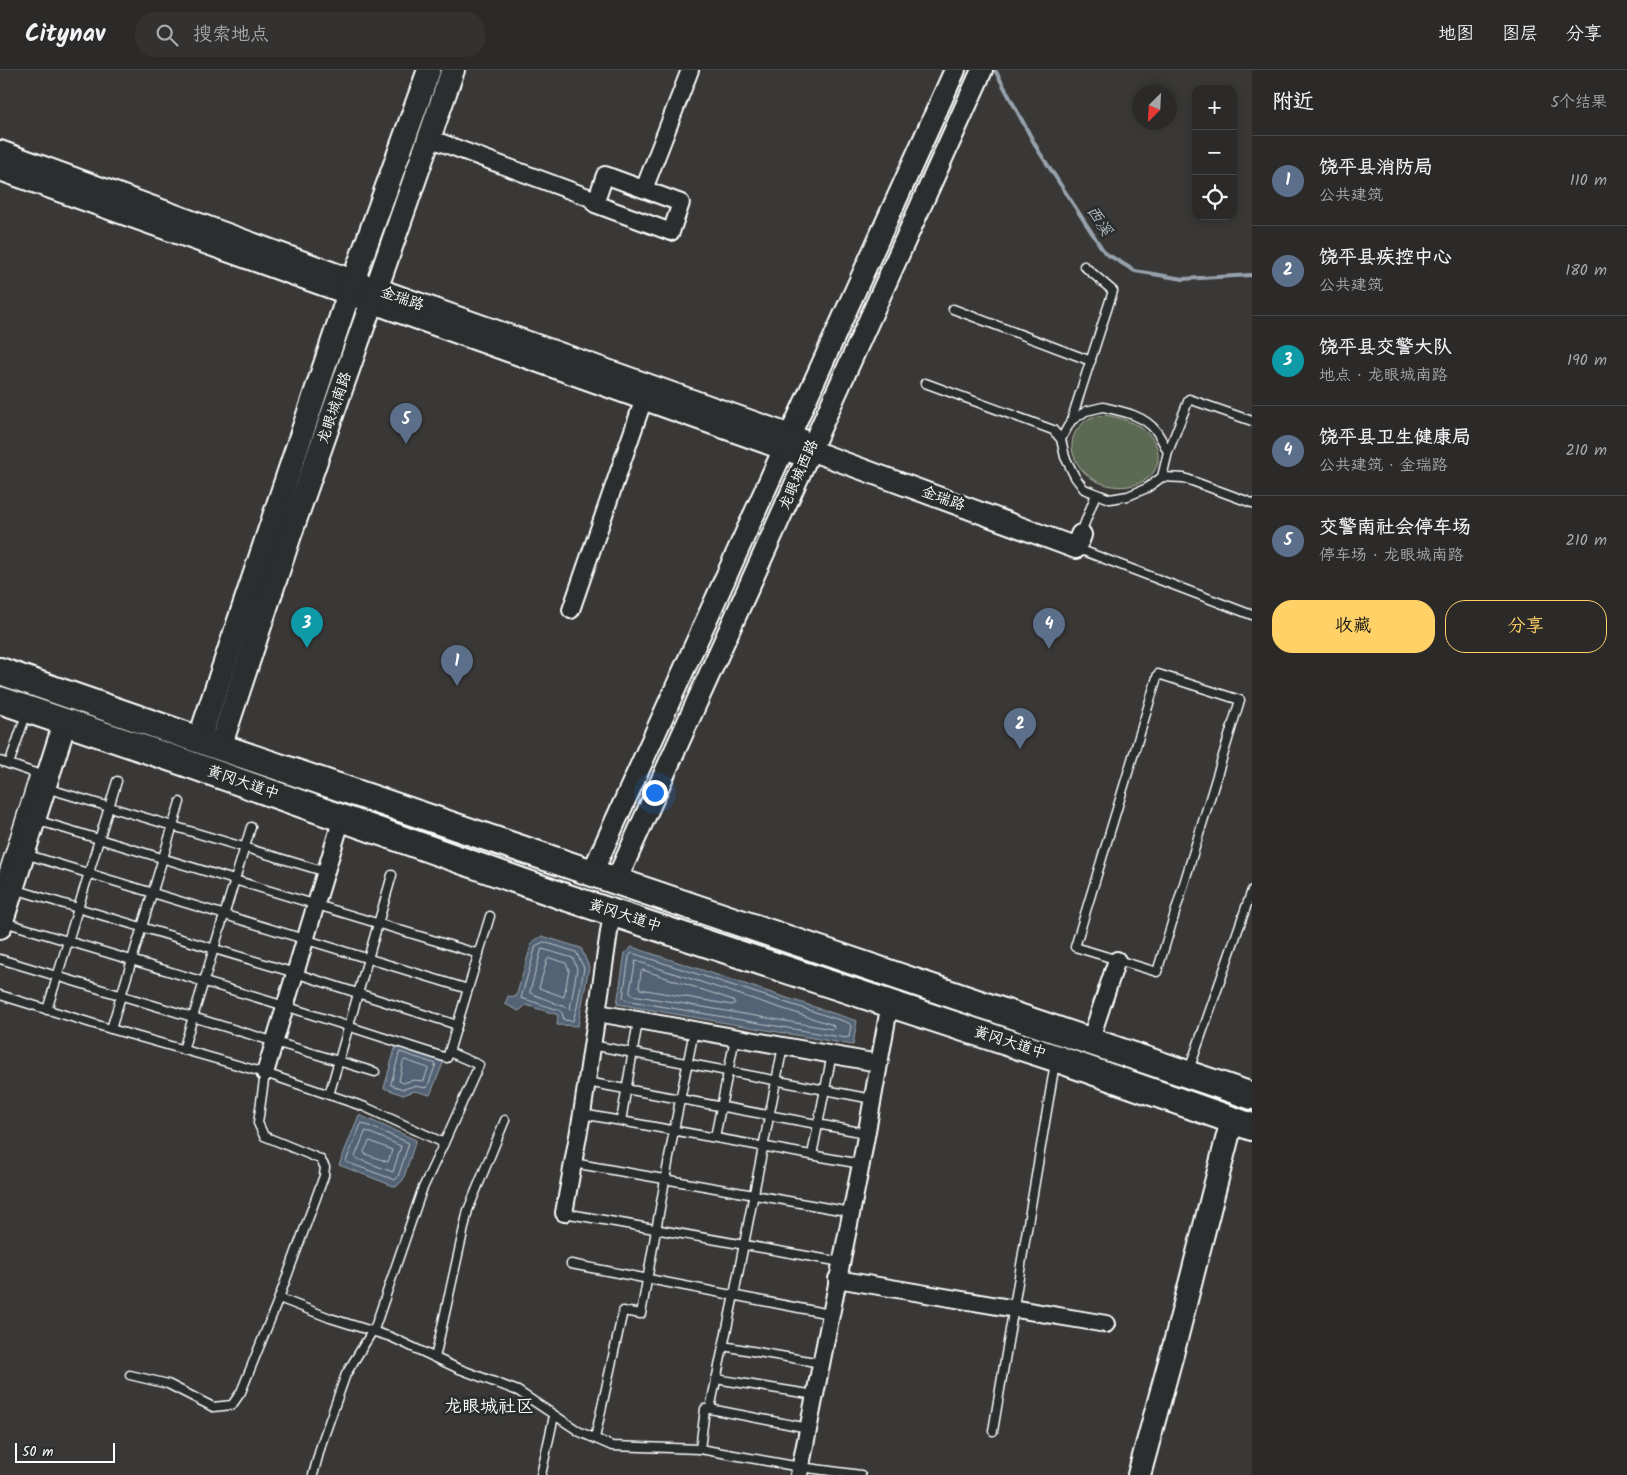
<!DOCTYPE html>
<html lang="zh">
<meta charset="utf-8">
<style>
:root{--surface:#2b2a29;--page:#333231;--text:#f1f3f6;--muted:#a6a7a8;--line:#474646;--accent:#ffd166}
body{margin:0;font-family:Kalam,"LXGW WenKai TC",sans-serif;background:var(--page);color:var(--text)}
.controls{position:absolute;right:15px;top:15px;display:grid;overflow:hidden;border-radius:10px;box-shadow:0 2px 8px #0003}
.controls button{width:45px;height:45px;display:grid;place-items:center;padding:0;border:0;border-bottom:1px solid var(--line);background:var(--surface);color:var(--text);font:25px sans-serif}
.compass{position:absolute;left:1132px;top:15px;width:45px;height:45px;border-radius:50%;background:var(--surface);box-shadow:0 2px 8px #0003;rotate:204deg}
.scale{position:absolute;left:15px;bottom:12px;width:100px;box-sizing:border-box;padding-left:5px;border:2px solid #fff;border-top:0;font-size:14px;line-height:18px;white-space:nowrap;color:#fff;-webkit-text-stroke:4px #2a2d2e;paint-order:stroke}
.you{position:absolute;left:654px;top:722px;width:18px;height:18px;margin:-12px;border:4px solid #fff;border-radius:50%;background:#1a73e8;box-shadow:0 0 0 8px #1a73e833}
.badge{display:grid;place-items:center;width:32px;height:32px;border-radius:50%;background:var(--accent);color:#fff;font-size:16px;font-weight:700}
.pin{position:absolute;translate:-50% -41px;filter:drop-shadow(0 1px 2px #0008)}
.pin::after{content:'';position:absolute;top:26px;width:18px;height:15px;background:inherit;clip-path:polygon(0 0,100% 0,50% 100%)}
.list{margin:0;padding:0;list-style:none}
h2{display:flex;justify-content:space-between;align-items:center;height:65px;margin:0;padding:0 20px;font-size:21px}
h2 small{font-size:16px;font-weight:400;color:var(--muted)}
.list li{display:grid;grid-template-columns:32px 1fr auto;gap:15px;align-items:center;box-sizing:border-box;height:90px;padding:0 20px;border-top:1px solid var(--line)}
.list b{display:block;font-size:19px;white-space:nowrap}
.list p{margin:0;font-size:16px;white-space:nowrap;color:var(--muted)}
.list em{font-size:16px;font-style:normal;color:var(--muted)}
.actions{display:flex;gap:10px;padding:15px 20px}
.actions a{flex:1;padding:11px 0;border:1px solid var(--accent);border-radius:20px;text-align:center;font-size:18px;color:var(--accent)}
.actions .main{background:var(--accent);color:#111}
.icon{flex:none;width:28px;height:28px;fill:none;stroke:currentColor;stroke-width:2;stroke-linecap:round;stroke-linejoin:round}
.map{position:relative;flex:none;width:1252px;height:1405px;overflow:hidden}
header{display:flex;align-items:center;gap:30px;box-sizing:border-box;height:70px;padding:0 25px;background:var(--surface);border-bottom:1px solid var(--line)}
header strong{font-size:24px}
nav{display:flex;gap:28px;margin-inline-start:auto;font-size:18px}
.search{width:350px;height:45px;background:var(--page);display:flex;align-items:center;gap:12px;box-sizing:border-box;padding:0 18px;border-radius:20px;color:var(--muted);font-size:19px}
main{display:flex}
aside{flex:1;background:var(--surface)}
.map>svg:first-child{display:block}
</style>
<header>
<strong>Citynav</strong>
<div class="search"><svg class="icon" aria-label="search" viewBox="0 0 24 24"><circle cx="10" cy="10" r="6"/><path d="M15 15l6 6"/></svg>搜索地点</div>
<nav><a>地图</a><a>图层</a><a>分享</a></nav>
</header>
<main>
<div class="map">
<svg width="1252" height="1405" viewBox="0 0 1252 1405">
<rect width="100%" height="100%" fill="#393837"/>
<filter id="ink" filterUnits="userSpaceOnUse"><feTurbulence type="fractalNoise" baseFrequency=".02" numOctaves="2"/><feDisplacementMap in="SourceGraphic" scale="10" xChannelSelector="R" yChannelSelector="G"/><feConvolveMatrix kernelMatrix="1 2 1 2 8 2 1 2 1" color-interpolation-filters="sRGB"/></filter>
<g filter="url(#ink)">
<path fill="#5c6a52" stroke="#aeb4a8" d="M1105 345C1127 348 1161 361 1158 390 1157 399 1152 406 1144 411 1117 425 1081 412 1073 383 1071 375 1072 368 1076 361 1080 356 1084 351 1090 348 1094 346 1100 346 1105 345Z"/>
<g fill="#526475" stroke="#97a2ac">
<polygon points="542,866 581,878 589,897 578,956 557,955 558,945 526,935 519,941 505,934 508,926 516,927 532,872"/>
<polygon points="632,877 857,951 853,975 617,934 625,883"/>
<polygon points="396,975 444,991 430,1025 415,1021 403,1025 384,1018"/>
<polygon points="359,1045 416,1070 403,1110 396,1117 339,1095"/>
</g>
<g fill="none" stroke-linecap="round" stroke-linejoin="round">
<g stroke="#bac1c8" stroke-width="1">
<polygon points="544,872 576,882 584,898 577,937 573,951 564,950 562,943 559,940 521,928 536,876"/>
<polygon points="542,879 573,888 577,899 570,939 530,923"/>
<polygon points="632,883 849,953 851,956 849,967 846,968 625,930 623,927 629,887"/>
<polygon points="550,888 566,893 569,900 564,927 539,918 547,890"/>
<polygon points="636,891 833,955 834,958 832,959 632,925 630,922"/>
<polygon points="643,900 733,930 735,933 732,935 640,919 639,916 641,902"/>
<polygon points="400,982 436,994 427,1018 414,1016 403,1019 391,1015"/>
<polygon points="405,990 428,998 424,1011 414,1010 403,1013 399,1011 403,992"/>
<polygon points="362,1053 409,1073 398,1107 395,1110 346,1092"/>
<polygon points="366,1061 401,1076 393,1102 355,1088"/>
<polygon points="370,1071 392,1080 388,1092 365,1084 364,1082"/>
</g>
<polyline stroke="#97a2ac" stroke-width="4" points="995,0 1038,80 1105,183 1135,201 1183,209 1252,205"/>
<g stroke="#fff" stroke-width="11">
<g id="service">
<polyline points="953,239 1091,291"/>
<polyline points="925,313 1053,360 1061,369"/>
<path d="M1103 337C1121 341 1144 345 1156 361 1161 367 1164 375 1168 382L1162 407 1147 418 1128 426 1110 429 1084 419 1075 407 1065 387 1061 369 1071 351 1086 341Z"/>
<polyline points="1071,351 1113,221 1084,196"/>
<polyline points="1168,382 1189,329 1252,351"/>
<polyline points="1162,407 1184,408 1252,433"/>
<polyline points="1081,463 1096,424"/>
<polyline points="1076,478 1252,545"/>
<polygon points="1158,604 1240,630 1157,902 1075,877"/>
<polyline points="0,691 35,703 0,813"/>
<polyline points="9,694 27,642"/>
<polyline points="46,718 326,802"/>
<polyline points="36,750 479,884"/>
<polyline points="25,784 468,919"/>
<polyline points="14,819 295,903 457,955"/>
<polyline points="4,852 285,936 447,988 449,982"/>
<polyline points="0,889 375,1002"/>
<polyline points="0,925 104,957 265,1003 365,1037 444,1073"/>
<polyline points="47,940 117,711"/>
<polyline points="111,959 180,732"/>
<polyline points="592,975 872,1029"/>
<polyline points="183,980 251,757"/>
<polyline points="1189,1000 1252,820"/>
<polyline points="587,1012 866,1063"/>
<polyline points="329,1025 392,805"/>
<polyline points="582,1044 861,1094"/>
<polyline points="621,1051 638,951"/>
<polyline points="715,1067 735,968"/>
<polyline points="812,1085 832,984"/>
<polyline points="573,1093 851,1142"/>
<polyline points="564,1143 841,1192"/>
<polyline points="571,1194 830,1244"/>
<polyline points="279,1228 330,1248 391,1267 457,1298 518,1321 580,1362 612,1376 700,1379 800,1397 861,1405"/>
<polyline points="723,1276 821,1293"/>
<polyline points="435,1288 468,1140 505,1050"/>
<polyline points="130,1305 168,1314 213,1337 232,1335 241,1322 279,1228 324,1106 325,1097 320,1089 264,1066 258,1053 265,1003"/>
<polyline points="716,1309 815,1325"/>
<polyline points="710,1339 808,1358"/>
<polyline points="993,1361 1055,993"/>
<polyline points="595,1368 623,1241 641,1244 674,1060 694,961"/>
<polyline points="700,1379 705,1339 710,1339 734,1225 783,976"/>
<polyline points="313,1405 322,1372 346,1304 375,1257 422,1120 444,1073 479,995 449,982 490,846"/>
<polyline points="541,1405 554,1346"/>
</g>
</g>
<g stroke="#fff" stroke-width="20">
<g id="minor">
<polyline points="429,68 596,130"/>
<polygon points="605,105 681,133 671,162 595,134"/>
<polyline points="644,119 690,0"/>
<polyline points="571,540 647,320"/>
<polyline points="598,943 878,993"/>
<polyline points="1090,971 1117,890"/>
<polyline points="265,1003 342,748"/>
<polyline points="564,1143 582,1044 612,842"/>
<polyline points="837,1209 1106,1254"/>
<polyline points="799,1405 861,1094 890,933"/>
</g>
</g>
<g stroke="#fff" stroke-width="24">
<g id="tertiary">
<polyline points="799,376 1076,478 1081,465"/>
<polyline points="592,803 955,0"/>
<polyline points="616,811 982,0"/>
</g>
</g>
<g stroke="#fff" stroke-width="26">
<g id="secondary">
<polyline points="0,82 353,211 799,369 794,382 0,99"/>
<polyline points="199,670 353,211 429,0"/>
<polyline points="220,677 290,465 453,0"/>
<polyline points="0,857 65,652"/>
<polyline points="1139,1405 1175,1273 1232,1050"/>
</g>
</g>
<g stroke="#fff" stroke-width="30">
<g id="primary">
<polyline points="0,601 220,677 1252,1026"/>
<polyline points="0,630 180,691 565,827 1055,988 1252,1057"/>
</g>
</g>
<use href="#service" stroke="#2a2d2e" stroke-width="8"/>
<use href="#minor" stroke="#2a2d2e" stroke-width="16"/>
<use href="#tertiary" stroke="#2a2d2e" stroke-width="20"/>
<use href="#secondary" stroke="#2a2d2e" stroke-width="22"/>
<use href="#primary" stroke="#2a2d2e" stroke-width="26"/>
</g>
</g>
<g text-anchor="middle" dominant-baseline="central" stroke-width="5" stroke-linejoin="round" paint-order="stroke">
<g font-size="15" fill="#fff" stroke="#2a2d2e">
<text transform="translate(402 229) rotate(19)">金瑞路</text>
<text transform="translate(335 338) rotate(-71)">龙眼城南路</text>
<text transform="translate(799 405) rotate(-66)">龙眼城西路</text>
<text transform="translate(943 429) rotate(20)">金瑞路</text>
<text transform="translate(243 713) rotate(19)">黄冈大道中</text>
<text transform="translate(625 846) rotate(18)">黄冈大道中</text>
<text transform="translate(1010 973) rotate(18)">黄冈大道中</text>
</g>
<g font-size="16" font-style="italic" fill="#b1b9c1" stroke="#2a2d2e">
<text transform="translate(1099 151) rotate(57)">西溪</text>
</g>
<g font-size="18" fill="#fff" stroke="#2a2d2e">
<text x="489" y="1337">龙眼城社区</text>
</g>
</g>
</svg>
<div class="controls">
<button>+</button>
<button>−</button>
<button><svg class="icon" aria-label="locate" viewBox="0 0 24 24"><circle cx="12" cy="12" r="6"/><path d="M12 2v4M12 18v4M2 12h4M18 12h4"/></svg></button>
</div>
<svg class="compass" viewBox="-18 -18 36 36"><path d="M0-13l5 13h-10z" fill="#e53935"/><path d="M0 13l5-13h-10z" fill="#a6a7a8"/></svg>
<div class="scale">50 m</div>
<div class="you"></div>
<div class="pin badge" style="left:457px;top:616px;background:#5c6f8a">1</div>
<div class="pin badge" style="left:1020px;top:679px;background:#5c6f8a">2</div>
<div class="pin badge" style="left:307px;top:578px;background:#0f9aa8">3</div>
<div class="pin badge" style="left:1049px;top:579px;background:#5c6f8a">4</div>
<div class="pin badge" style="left:406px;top:374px;background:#5c6f8a">5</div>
</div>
<aside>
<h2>附近<small>5个结果</small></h2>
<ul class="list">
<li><span class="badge" style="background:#5c6f8a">1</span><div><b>饶平县消防局</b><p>公共建筑</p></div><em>110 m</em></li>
<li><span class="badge" style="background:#5c6f8a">2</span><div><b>饶平县疾控中心</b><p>公共建筑</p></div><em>180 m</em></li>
<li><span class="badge" style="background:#0f9aa8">3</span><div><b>饶平县交警大队</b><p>地点 · 龙眼城南路</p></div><em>190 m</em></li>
<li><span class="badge" style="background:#5c6f8a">4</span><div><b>饶平县卫生健康局</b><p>公共建筑 · 金瑞路</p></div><em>210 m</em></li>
<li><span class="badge" style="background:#5c6f8a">5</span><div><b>交警南社会停车场</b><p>停车场 · 龙眼城南路</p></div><em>210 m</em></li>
</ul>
<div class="actions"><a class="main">收藏</a><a>分享</a></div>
</aside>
</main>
